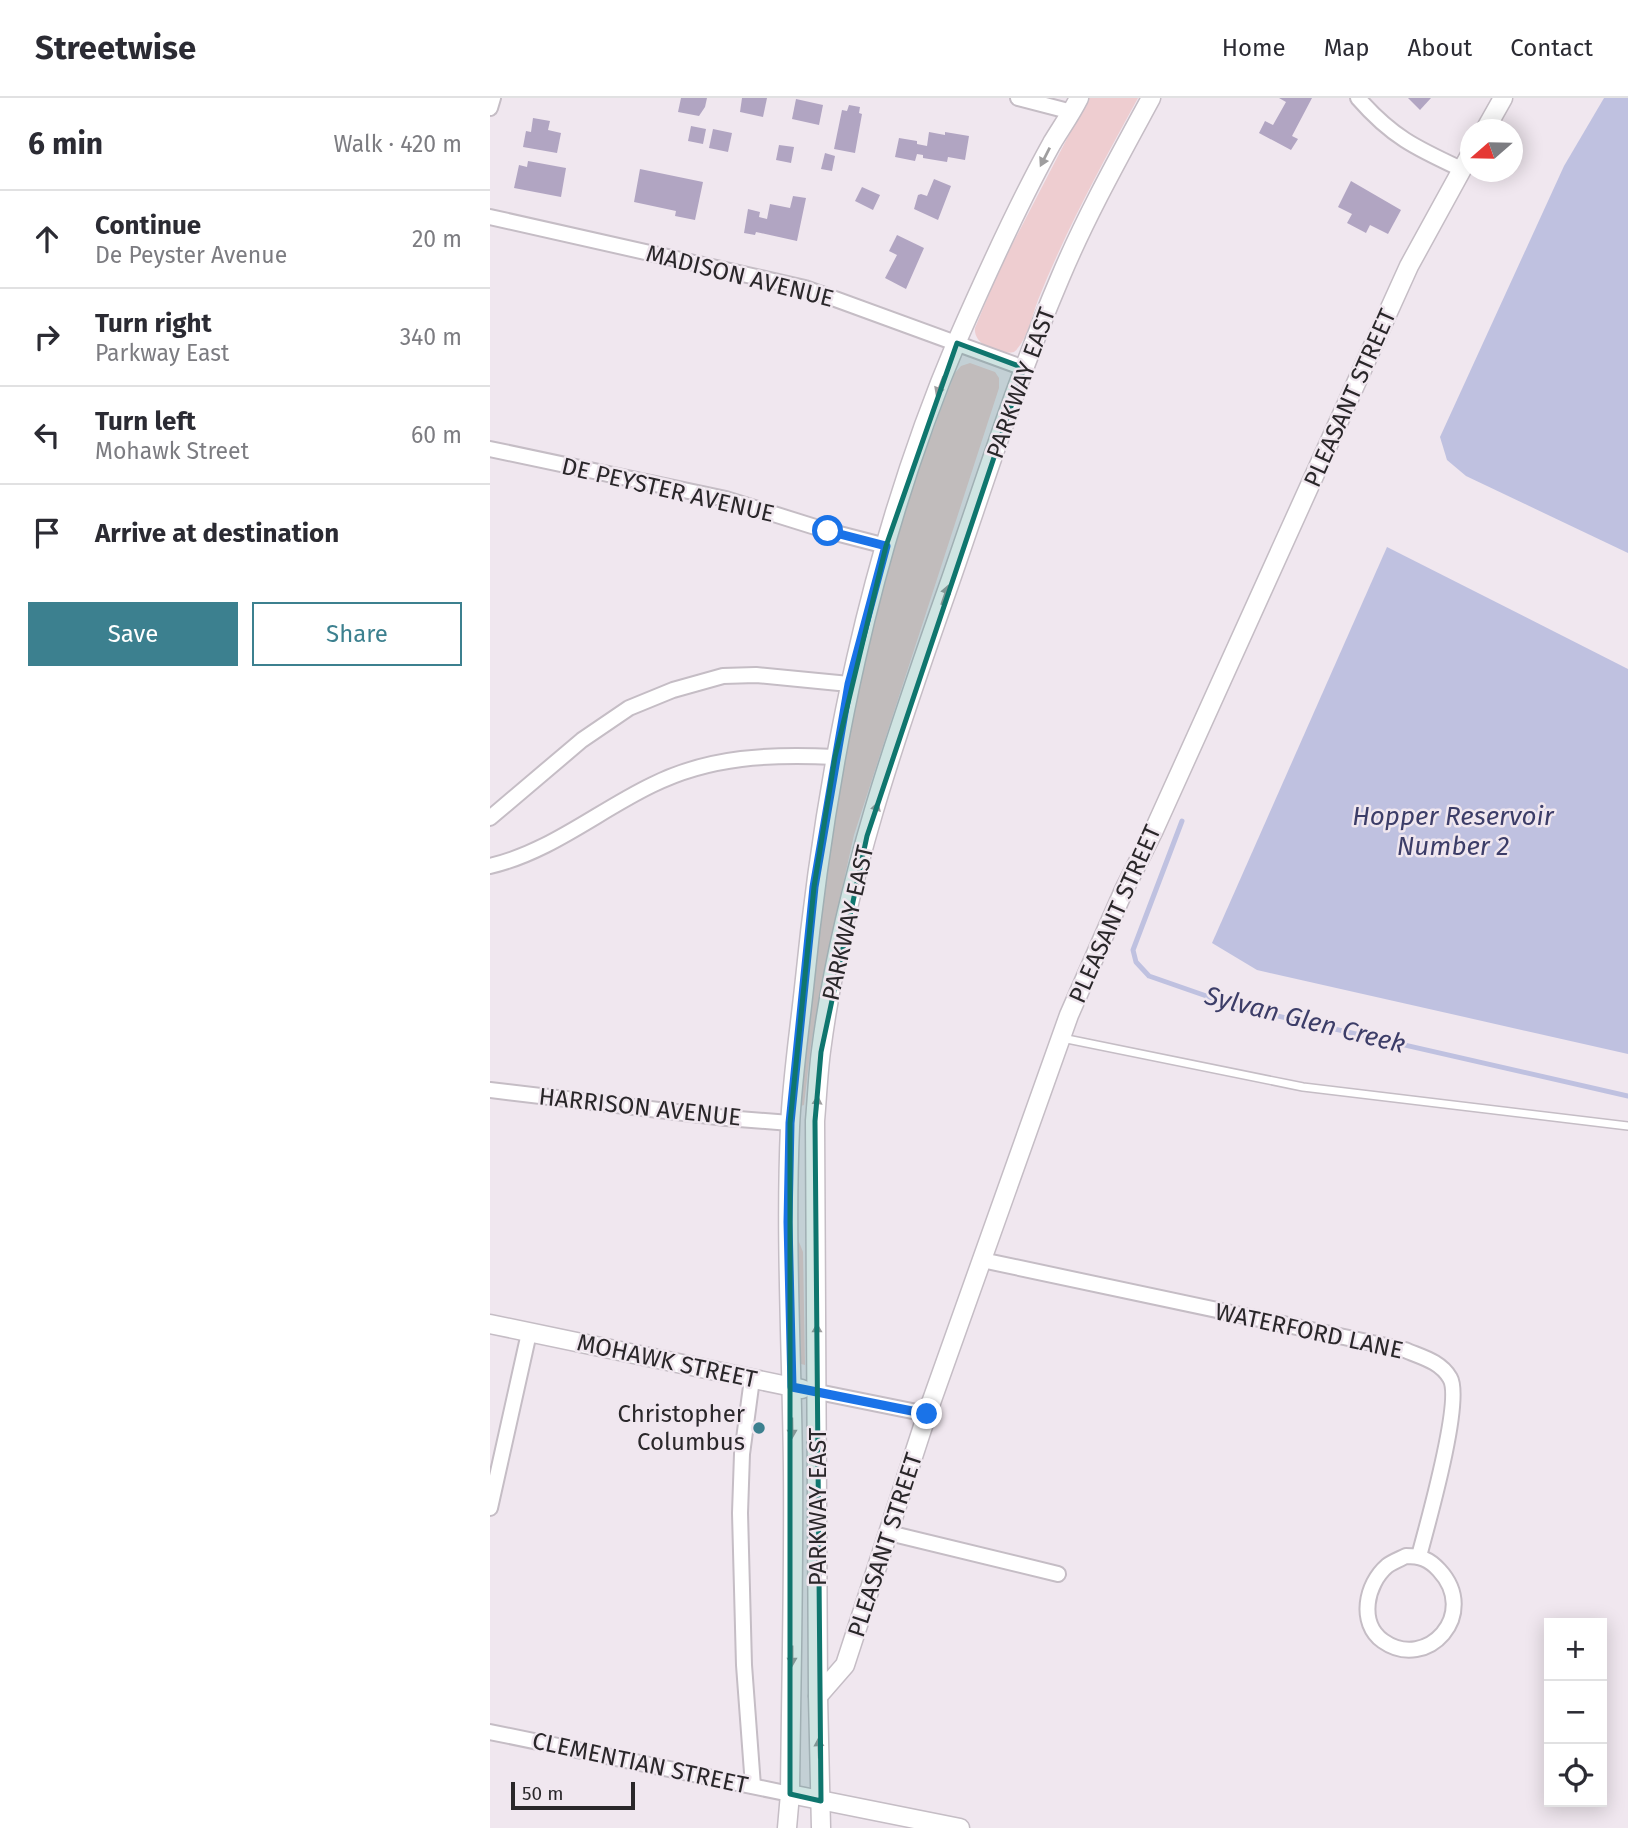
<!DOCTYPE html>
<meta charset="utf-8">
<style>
:root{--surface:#fff;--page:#f2f2f3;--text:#2b2b33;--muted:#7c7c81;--line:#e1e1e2;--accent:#3c808f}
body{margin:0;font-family:"Fira Sans",sans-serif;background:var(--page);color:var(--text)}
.controls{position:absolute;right:21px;bottom:21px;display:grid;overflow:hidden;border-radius:0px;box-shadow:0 4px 18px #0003}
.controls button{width:63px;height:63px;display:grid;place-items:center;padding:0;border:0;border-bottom:2px solid var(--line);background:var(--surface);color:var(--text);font:35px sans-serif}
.compass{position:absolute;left:970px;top:21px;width:63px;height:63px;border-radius:50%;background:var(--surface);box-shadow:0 4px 18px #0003;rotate:250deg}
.scale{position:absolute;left:21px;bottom:18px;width:124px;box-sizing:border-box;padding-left:7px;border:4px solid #2a272a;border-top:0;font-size:19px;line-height:24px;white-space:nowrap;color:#2a272a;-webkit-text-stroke:5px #f0e7ef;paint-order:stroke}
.stop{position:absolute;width:21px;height:21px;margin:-16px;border:5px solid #1a73e8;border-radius:50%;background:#fff}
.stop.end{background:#1a73e8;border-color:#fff;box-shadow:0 2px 7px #0008}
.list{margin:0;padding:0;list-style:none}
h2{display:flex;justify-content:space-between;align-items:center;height:91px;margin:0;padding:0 28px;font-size:30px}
h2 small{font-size:23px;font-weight:400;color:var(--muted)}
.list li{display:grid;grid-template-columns:46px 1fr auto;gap:21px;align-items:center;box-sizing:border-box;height:98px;padding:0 28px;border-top:2px solid var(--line)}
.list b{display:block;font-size:26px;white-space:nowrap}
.list p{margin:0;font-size:23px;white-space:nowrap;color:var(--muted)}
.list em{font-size:23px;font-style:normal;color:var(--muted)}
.actions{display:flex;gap:14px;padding:21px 28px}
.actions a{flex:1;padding:16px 0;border:2px solid var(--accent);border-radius:0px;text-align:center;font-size:24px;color:var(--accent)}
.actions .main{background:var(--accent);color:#fff}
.icon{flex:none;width:38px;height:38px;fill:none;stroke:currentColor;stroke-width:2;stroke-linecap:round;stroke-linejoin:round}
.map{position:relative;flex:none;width:1138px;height:1730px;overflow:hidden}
header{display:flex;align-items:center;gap:42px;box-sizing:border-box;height:98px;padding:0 35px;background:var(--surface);border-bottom:2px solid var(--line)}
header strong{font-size:33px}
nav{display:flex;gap:38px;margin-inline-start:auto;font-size:24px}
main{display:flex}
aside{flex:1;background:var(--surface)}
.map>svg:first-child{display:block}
</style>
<header>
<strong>Streetwise</strong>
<nav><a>Home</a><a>Map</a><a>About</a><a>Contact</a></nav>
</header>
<main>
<aside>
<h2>6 min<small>Walk · 420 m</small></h2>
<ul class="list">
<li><svg class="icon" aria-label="ahead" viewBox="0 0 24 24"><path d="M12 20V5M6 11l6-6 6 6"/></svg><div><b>Continue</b><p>De Peyster Avenue</p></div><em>20 m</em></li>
<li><svg class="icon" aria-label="right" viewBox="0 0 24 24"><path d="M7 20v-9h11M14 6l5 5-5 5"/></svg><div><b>Turn right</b><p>Parkway East</p></div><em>340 m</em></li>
<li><svg class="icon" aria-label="left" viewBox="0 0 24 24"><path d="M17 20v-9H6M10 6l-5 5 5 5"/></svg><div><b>Turn left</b><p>Mohawk Street</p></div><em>60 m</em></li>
<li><svg class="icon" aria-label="arrive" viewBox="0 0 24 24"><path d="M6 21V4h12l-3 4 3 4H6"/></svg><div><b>Arrive at destination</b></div></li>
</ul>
<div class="actions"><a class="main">Save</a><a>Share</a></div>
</aside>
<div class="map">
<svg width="1138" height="1730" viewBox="0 0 1138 1730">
<rect width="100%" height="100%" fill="#f0e7ef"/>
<g fill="#eecdd0">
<path d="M598 0H648C612 66 576 132 548 202 542 218 537 243 524 254 509 257 483 247 485 230L509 172Z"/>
<polygon points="480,265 505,274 509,280 509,290 364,737 335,867 321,947 314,1007 311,1008 312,980 338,741 372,562 422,389 453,306 465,275 471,268"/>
<polygon points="307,1139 313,1154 315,1267 311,1266"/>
</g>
<g fill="#bfc1e0">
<polygon points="1114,0 1138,0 1138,455 976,378 957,362 950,339 1074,68"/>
<polygon points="897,449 1138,571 1138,956 767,872 722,845"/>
</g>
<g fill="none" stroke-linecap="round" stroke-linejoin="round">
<polyline stroke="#bfc1e0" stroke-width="5" points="692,723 643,852 646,864 659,878 748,909 1138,998"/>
</g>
<g fill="#b1a5c2">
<polygon points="191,0 217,0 215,9 209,18 188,14"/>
<polygon points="252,0 277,0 273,19 250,14"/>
<polygon points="789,0 822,0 802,38 808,41 801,52 769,35 775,23 783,27 796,4"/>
<polygon points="918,0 941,0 930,12"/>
<polygon points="306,1 333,7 329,27 302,21"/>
<polygon points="359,7 370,9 369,15 372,16 365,55 344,51 352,12 357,13"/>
<polygon points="43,20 60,23 58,32 71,35 67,55 33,49 36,33 41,34"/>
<polygon points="201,28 216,31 213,46 198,43"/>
<polygon points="223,31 242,35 238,54 219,50"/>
<polygon points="439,34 455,37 455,34 479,38 475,62 458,59 457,64 433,60 433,57 427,56 425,63 405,59 409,40 427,43 427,46 437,48"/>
<polygon points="289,47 304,49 301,65 286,62"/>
<polygon points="335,55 345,58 342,73 331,71"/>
<polygon points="38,63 76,70 71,99 24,90 29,67 37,69"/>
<polygon points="150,71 213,84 205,122 185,118 186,113 144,104"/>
<polygon points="444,81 461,88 448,122 424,111 428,97 431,96 437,98"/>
<polygon points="861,83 911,112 898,136 880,127 876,135 857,125 862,116 848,109"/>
<polygon points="372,89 390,97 383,112 365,103"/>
<polygon points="303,98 316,100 307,143 266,134 265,137 254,135 258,111 270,114 269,119 277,121 280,106 300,110"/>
<polygon points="407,137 434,150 416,191 395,180 407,157 399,153"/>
</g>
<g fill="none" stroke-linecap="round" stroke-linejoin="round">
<g stroke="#c5bdc5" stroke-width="10">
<polyline id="service" points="572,940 813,989 1138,1028"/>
</g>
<g stroke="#c5bdc5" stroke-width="18">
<g id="minor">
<polyline points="528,0 582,14"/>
<path d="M868 0C902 39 926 50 971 71"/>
<polyline points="0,10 3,0"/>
<polyline points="0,119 315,190 534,270"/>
<polyline points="0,351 236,401 338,433 396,448"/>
<polyline points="0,720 92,642 139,610 183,592 233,578 266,577 359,586"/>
<path d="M0 768C60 754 108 713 162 687 220 658 281 656 345 659"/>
<polyline points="0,992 236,1020 300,1025"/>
<path d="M492 1162 915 1252C931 1259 950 1263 960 1280 973 1302 937 1428 929 1458"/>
<polyline points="262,1281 252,1356 250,1415 254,1567 263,1688"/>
<polyline points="328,1294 437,1316"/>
<polyline points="0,1410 39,1235"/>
<polyline points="399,1435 568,1476"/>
<path d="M916 1458C930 1458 939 1461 949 1472 990 1516 937 1574 893 1543 868 1525 876 1486 897 1468 902 1464 910 1461 916 1458Z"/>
<polyline points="0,1634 300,1696"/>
</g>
</g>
<g stroke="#c5bdc5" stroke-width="21">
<g id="tertiary">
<polyline points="995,32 1013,0"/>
<polyline points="0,1226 312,1291"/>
<polyline points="328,1598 355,1567 437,1316 579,917 634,792 664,732 919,168 981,55"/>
<polyline points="300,1696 470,1730"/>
<path d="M297 1730 300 1696C301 1588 304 1480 303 1372 302 1258 295 1143 300 1029 302 983 309 936 314 890 336 669 380 448 467 243 496 177 527 108 562 45 571 30 581 16 589 0"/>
<path d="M331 1730 328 1598 325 1023C327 1000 328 976 331 953 352 791 407 634 461 481 496 380 528 278 570 180 596 118 629 59 661 0"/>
</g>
</g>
<use href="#service" stroke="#fff" stroke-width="7"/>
<use href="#minor" stroke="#fff" stroke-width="14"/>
<use href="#tertiary" stroke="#fff" stroke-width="18"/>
</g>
<defs><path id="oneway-solid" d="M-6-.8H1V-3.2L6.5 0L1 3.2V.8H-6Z" transform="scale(1.75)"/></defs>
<g fill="#9f9e9f">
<use href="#oneway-solid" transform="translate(555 59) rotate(117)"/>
<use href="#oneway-solid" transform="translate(450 288) rotate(111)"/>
<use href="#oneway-solid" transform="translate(455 497) rotate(-71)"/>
<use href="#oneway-solid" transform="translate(385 714) rotate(-73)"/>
<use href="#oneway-solid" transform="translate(327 1008) rotate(-86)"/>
<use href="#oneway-solid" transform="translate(327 1236) rotate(-90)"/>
<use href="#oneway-solid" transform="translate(302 1330) rotate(89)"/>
<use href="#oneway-solid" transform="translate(302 1558) rotate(90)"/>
<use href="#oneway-solid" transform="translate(329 1650) rotate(-92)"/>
</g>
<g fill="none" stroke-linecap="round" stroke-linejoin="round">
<polyline stroke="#1a73e8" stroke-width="9" points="338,433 396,448 359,586 324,789 300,1025 298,1124 302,1289 437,1316"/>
</g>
<path fill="#0f766e" fill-opacity="0.2" stroke="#0f766e" stroke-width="5" stroke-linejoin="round" d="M467 245 534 270 377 738 331 954 325 1023 331 1703 300 1696V1025L324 789 345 659 396 448Z"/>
<circle fill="#3c808f" stroke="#f0e7ef" stroke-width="2.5" cx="269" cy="1330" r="7"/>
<g text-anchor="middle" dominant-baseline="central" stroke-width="5" stroke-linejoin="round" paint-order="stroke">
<g font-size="24" fill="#2a272a" stroke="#f0e7ef">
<text transform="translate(250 178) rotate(14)">MADISON AVENUE</text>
<text transform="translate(531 285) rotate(-70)">PARKWAY EAST</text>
<text transform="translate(860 300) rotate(-66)">PLEASANT STREET</text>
<text transform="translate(178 392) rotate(13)">DE PEYSTER AVENUE</text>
<text transform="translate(625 816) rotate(-66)">PLEASANT STREET</text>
<text transform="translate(358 825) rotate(-77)">PARKWAY EAST</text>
<text transform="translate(150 1009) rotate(6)">HARRISON AVENUE</text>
<text transform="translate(819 1233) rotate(12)">WATERFORD LANE</text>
<text transform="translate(177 1263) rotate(12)">MOHAWK STREET</text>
<text transform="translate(328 1409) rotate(-90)">PARKWAY EAST</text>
<text transform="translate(395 1447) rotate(-72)">PLEASANT STREET</text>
<text transform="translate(150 1665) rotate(12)">CLEMENTIAN STREET</text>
</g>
<g font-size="24" fill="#2a272a" stroke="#f0e7ef" text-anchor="end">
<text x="255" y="1316">Christopher<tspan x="255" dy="28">Columbus</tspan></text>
</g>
<g font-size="26" font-style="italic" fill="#3c3d68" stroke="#f0e7ef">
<text x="963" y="718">Hopper Reservoir<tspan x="963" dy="30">Number 2</tspan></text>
<text transform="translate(815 922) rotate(14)">Sylvan Glen Creek</text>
</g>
</g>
</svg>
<div class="controls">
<button>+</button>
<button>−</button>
<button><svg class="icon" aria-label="locate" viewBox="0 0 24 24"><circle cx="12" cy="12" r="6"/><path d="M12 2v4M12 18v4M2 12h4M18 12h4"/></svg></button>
</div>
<svg class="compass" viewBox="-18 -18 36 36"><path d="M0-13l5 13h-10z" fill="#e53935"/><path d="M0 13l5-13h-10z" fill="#7c7c81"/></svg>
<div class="scale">50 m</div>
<div class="stop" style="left:338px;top:433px"></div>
<div class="stop end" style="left:437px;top:1316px"></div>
</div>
</main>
